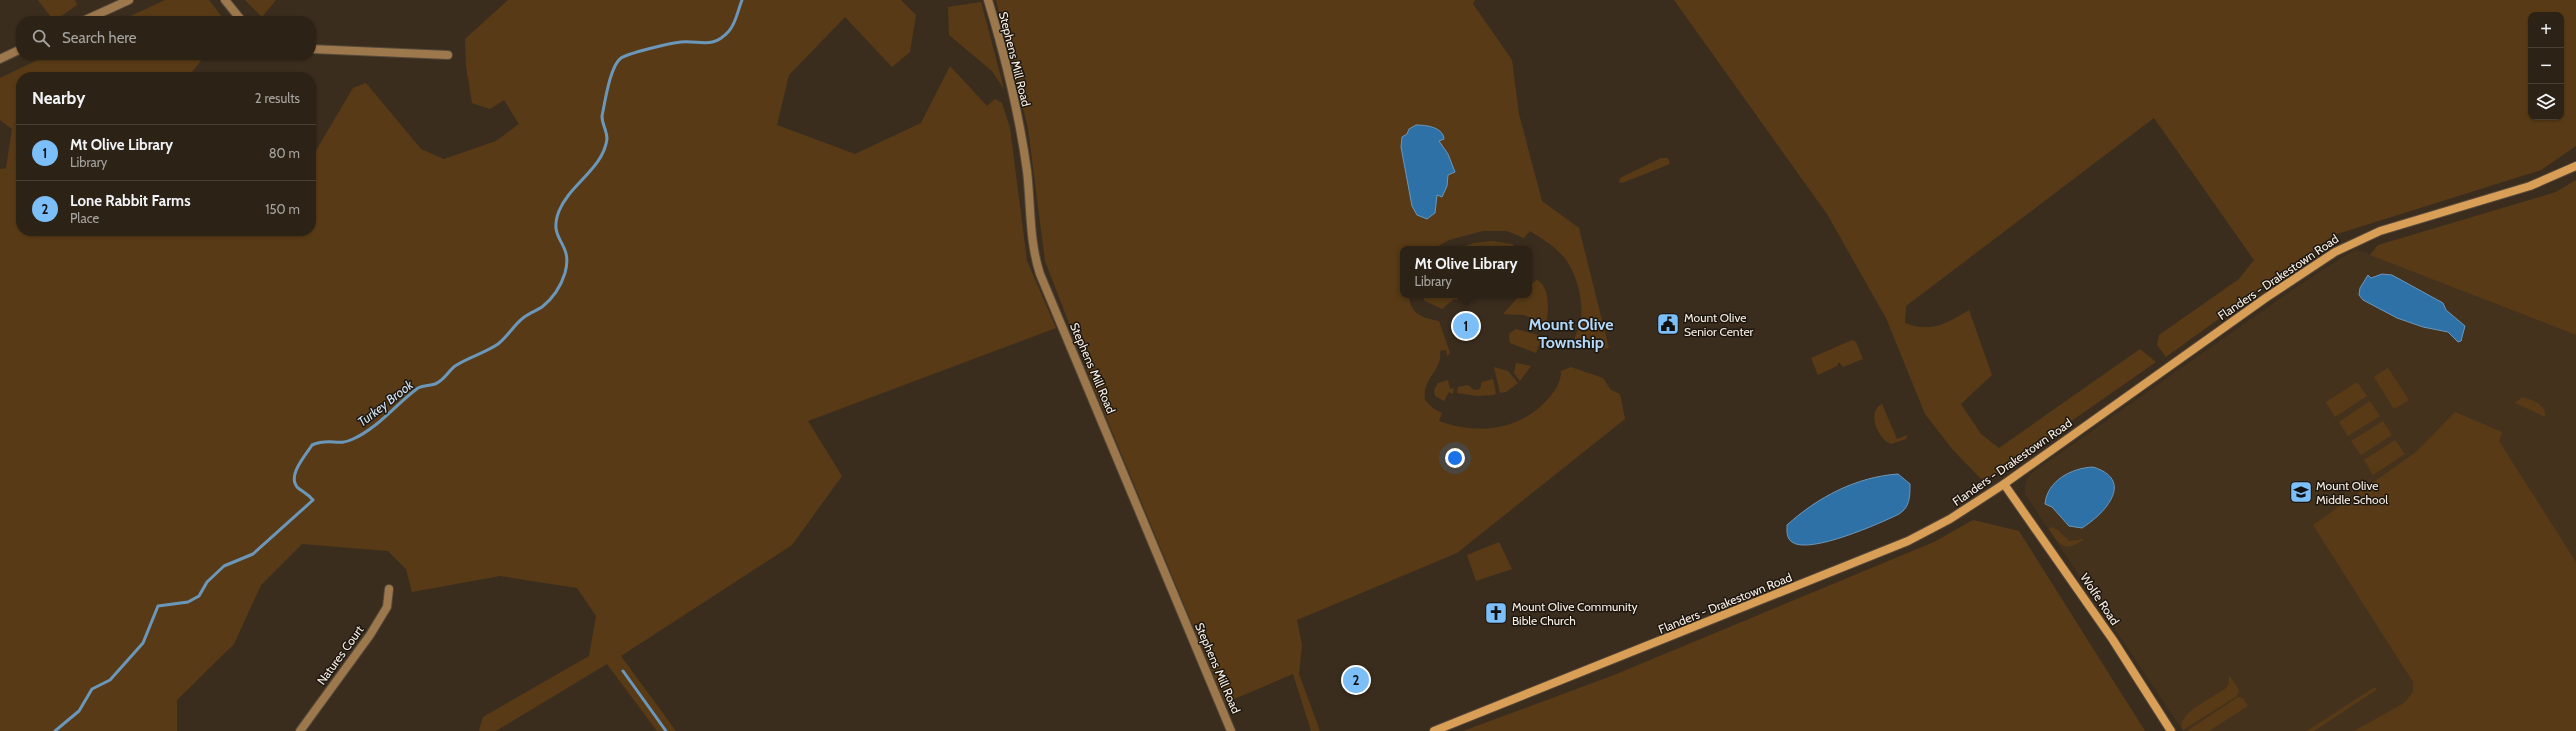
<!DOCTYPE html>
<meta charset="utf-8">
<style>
:root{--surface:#2c2216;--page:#382f23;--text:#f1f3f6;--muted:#a6a4a1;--line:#483f35;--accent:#7bbef8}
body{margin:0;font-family:Cabin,sans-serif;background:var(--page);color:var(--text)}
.controls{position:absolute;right:12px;top:12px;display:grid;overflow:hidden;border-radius:8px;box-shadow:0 1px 3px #0004}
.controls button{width:36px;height:36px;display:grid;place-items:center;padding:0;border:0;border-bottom:1px solid var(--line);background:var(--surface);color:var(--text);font:20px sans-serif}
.you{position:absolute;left:1455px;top:458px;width:14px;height:14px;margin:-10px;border:3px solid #fff;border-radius:50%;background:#1a73e8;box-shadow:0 0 0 6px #1a73e833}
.badge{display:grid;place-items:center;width:26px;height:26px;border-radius:50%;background:var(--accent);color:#111;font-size:13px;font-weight:700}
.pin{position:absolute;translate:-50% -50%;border:2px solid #fff;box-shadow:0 1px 4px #0006}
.popup{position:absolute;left:1400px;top:246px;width:132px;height:52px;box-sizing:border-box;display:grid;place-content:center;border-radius:8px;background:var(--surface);filter:drop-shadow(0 1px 3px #0005);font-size:13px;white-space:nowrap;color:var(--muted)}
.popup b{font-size:15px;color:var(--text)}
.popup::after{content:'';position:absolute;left:50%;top:100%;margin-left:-8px;border:8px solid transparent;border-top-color:var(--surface)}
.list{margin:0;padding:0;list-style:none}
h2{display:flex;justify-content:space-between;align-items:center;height:52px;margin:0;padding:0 16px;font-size:17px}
h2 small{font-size:13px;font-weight:400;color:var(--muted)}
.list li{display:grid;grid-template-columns:26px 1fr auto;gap:12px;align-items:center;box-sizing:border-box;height:56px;padding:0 16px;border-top:1px solid var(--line)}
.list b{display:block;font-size:15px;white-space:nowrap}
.list p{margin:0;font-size:13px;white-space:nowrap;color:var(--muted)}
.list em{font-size:13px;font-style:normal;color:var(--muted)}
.icon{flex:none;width:22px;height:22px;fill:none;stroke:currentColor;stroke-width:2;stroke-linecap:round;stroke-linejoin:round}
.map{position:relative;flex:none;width:2576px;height:731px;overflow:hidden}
.search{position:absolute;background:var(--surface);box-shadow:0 1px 3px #0004;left:16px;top:16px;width:300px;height:44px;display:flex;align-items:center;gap:10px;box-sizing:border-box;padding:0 14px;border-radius:16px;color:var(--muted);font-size:15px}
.panel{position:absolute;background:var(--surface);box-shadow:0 1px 3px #0004;left:16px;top:72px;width:300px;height:164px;border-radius:16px}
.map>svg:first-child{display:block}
</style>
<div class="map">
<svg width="2576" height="731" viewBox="0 0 2576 731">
<rect width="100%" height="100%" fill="#3b2d1e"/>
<polygon fill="#44321c" points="2356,249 2576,335 2576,715 2479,731 2183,731 2025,494 2025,484 2029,475 2308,279"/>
<g fill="#583b16" fill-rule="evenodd">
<polygon points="38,0 75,0 77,5 54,21"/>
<polygon points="165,0 209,0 225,21 120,21"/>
<polygon points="245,0 276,0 262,17"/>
<polygon points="508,0 901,0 916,15 910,52 892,67 845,17 789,75 777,125 855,154 921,123 950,66 987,106 995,99 1002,103 1010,128 1027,261 1056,328 808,421 842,476 792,545 621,656 676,731 657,731 607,664 496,731 479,731 483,717 589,656 596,616 577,588 500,576 412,592 406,569 388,551 302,544 261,585 234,644 177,700 177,731 0,731 0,169 6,168 12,129 0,120 0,78 48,55 228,55 203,58 188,77 21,77 21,231 311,231 311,154 314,154 353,88 366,83 421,149 444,159 496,141 519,124 504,100 490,109 472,103 466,66 465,39"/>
<path d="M996 0H1475L1473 4 1512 60 1519 114 1542 201 1579 228 1609 348 1598 350 1575 339C1575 334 1579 330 1580 325 1585 304 1577 271 1562 255 1553 245 1541 238 1530 231L1524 238 1507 231H1483L1449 240 1433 249H1403V295H1409C1410 314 1422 318 1439 321L1450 353 1447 356 1446 350 1440 351C1443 371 1422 377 1425 400L1434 409 1442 413 1439 421C1477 435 1519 431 1547 400 1555 391 1561 383 1561 371L1571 367 1603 378 1611 390 1620 394 1625 419 1457 553 1297 620 1302 645 1299 674 1320 731H1311L1293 674 1225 703 1094 388 1045 261 1028 128Z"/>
<path d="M1674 0H2576V146L2541 170 2334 235 2166 357 2157 345 2159 335 2239 279 2254 260 2154 118 1906 306 1905 323C1931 333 1946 324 1969 310L1992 375 1961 404 1981 434 1999 448 2140 349 2156 362 1984 482 1953 450 1925 414 1886 318 1827 214ZM2531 15H2561V117H2531Z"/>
<polygon points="981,2 1004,89 992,71 949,35 948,7"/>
<polygon points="1661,158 1668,158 1670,164 1622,183 1619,182 1620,178"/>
<polygon points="2576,180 2576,335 2370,255 2378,245 2556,192"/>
<polygon points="1492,241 1512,244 1518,249 1456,249 1474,243"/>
<path d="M1536 280C1550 284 1549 312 1546 323L1524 315 1503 314 1520 295H1529V287Z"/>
<polygon points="1421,295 1462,295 1457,300 1454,299 1442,309 1425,301"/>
<polygon points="1516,329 1542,336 1536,353 1510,343 1509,334"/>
<polygon points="1852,340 1856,342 1863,359 1843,367 1839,362 1837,366 1818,375 1811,358"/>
<polygon points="1516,363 1531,366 1520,381 1514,373"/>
<polygon points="1494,367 1508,371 1518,383 1506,392 1500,393"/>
<polygon points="2388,368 2409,400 2394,409 2374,377"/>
<polygon points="1493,379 1496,393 1494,395 1477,396 1457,393 1458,387 1468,385 1474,390 1480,389 1482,382"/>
<polygon points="1448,380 1450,389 1454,388 1453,394 1449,392 1444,401 1435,396 1434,390 1438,383"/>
<polygon points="2357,382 2367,396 2335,417 2326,402"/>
<path d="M2522 397C2532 400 2547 404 2545 417L2515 403Z"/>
<polygon points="2370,401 2380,416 2348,436 2339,422"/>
<path d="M1882 404 1897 439 1908 435 1906 439 1891 444C1878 439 1866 412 1882 404Z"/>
<polygon points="2455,412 2502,432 2499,441 2576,562 2576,731 2354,731 2404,703 2413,692 2413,682 2313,525 2416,452"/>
<polygon points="2383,421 2392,435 2361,455 2351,441"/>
<polygon points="2395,440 2405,454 2373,475 2364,460"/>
<polygon points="1973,520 2019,531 2145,731 1463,731 1614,675 1934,542"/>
<path d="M2051 527 2058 530 2069 541 2085 539C2065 552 2061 548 2049 529Z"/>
<polygon points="1499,542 1512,569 1476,581 1467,555"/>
<path d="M2229 675 2239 690 2237 696 2183 730C2174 714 2215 697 2226 688L2229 683Z"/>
<polygon points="2373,688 2376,688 2376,690 2314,731 2307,731"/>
<polygon points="2238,697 2243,698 2248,706 2209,731 2187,731"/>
</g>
<g fill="#2e71a7" stroke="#6b97ba">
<path d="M1416 125C1426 125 1443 127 1444 139L1439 141 1448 154 1455 172 1448 175 1447 186 1442 197 1437 195 1435 213 1427 219 1417 215 1412 206 1401 147 1402 137 1407 134 1409 129Z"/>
<polygon points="2382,274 2392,275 2443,303 2446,310 2465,326 2461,341 2458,342 2448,332 2423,327 2397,318 2363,300 2359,295 2360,288 2368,275 2371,278"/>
<path d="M2093 467C2135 480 2106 513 2082 528L2069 526 2052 507 2045 504C2047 481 2071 468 2093 467Z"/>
<path d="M1898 474 1910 484C1910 497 1910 507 1899 514 1881 523 1809 555 1792 542 1786 538 1787 531 1787 525 1818 497 1856 477 1898 474Z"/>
</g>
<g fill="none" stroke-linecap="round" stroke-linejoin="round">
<g stroke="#6b97ba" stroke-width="3">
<polyline points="623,671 666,731"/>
<path d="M55 731 79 711 92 689 110 680 143 643 158 606 188 602 199 596 207 582 224 566 253 554 313 500C308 494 303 492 298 488 286 476 306 455 312 445 331 437 337 447 353 439 378 428 396 404 418 388 424 385 429 386 435 384 445 380 448 371 455 366 469 357 485 353 498 344 508 336 514 325 523 318 529 313 536 311 542 307 552 299 561 286 565 273 574 241 547 242 559 211 570 184 603 169 607 139 607 130 602 125 602 116 605 102 610 66 621 58 629 53 670 43 681 42 700 40 712 50 729 31 736 23 738 10 742 0"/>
</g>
<g stroke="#55483a" stroke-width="10">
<g id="street">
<polyline points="225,0 242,21"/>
<path d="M988 0C1005 56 1019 113 1027 171 1031 205 1029 241 1040 274L1231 731"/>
<polyline points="83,21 129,0"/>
<polyline points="311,49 448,55"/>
<polyline points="0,59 21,49"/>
<polyline points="300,731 370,635 387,607 389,589"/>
</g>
</g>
<g stroke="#55483a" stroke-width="10">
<g id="secondary">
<polyline points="2004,484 2113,640 2171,731"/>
<polyline points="1434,731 1908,541 1950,519 2004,484 2267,297 2335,252 2380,231 2530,186 2576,166"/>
</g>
</g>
<use href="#street" stroke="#9c784c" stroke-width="8"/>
<use href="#secondary" stroke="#da9f56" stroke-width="8"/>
</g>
<defs>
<g id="civic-square" transform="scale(1.15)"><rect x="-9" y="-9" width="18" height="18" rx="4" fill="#7bbef8" stroke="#1d1710"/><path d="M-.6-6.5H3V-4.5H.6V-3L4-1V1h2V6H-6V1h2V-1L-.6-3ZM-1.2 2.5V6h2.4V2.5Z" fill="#111"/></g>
<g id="school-square" transform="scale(1.15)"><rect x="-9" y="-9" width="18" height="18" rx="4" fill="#7bbef8" stroke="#1d1710"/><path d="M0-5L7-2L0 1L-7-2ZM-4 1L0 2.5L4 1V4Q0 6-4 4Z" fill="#111"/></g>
<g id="church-square" transform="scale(1.15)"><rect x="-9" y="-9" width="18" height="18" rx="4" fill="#7bbef8" stroke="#1d1710"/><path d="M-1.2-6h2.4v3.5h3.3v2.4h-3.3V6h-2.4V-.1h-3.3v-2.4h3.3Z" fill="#111"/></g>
</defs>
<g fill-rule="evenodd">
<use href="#civic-square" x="1668" y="324"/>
<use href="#school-square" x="2301" y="492"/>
<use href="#church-square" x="1496" y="613"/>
</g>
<g text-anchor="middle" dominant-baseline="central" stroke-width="3" stroke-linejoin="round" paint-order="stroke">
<g font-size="12" fill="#f8efe5" stroke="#1d1710">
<text transform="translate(1015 59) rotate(76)">Stephens Mill Road</text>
<text transform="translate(2278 277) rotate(-34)">Flanders - Drakestown Road</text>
<text transform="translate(1093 368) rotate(67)">Stephens Mill Road</text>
<text transform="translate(2012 462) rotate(-35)">Flanders - Drakestown Road</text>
<text transform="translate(2100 599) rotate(56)">Wolfe Road</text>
<text transform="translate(1725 603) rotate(-22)">Flanders - Drakestown Road</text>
<text transform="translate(340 655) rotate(-54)">Natures Court</text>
<text transform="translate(1218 668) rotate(67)">Stephens Mill Road</text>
</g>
<g font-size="12" fill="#f8efe5" stroke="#1d1710" text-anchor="start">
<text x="1684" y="317">Mount Olive<tspan x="1684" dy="14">Senior Center</tspan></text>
<text x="2316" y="485">Mount Olive<tspan x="2316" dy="14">Middle School</tspan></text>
<text x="1512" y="606">Mount Olive Community<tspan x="1512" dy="14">Bible Church</tspan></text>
</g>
<g font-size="13" font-style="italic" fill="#d0e1f0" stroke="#1d1710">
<text transform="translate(385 403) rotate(-38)">Turkey Brook</text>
</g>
<g font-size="16" font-weight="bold" fill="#b4d8f9" stroke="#1d1710">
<text x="1571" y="324">Mount Olive<tspan x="1571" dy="18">Township</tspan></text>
</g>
</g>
</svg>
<div class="controls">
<button>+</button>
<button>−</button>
<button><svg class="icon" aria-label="layers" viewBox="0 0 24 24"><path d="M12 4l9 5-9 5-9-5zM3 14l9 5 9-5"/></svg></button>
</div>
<div class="you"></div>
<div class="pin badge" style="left:1466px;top:326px">1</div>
<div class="popup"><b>Mt Olive Library</b>Library</div>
<div class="pin badge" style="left:1356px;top:680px">2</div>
<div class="search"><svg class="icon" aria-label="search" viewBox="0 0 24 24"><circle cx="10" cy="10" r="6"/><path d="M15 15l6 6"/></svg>Search here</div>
<section class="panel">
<h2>Nearby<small>2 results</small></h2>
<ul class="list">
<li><span class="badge">1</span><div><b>Mt Olive Library</b><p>Library</p></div><em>80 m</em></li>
<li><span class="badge">2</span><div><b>Lone Rabbit Farms</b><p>Place</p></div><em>150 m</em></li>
</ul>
</section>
</div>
